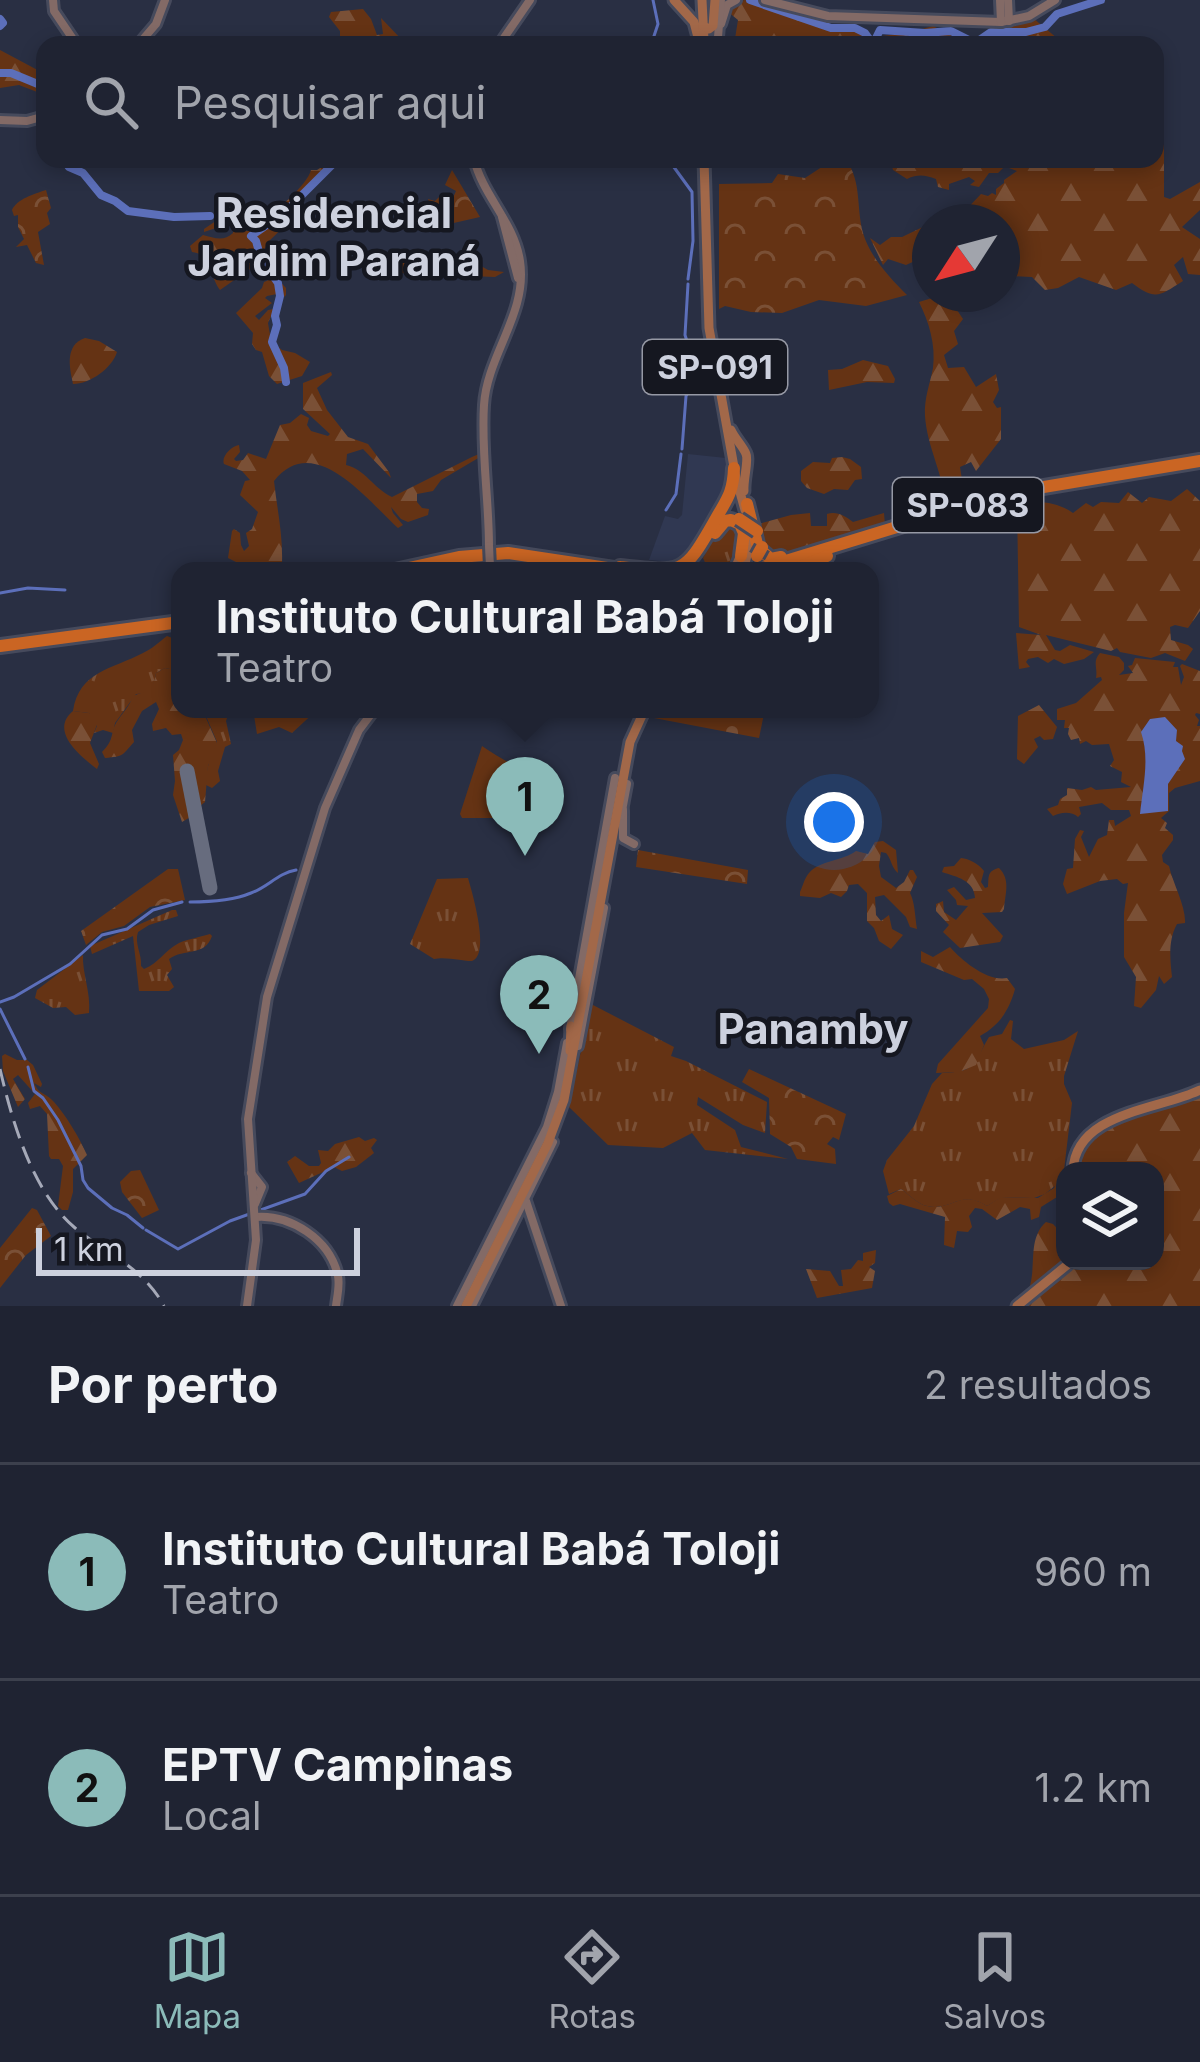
<!DOCTYPE html>
<html lang="pt">
<meta charset="utf-8">
<style>
:root{--surface:#1f2332;--page:#272b3a;--text:#f1f3f6;--muted:#a1a4ac;--line:#3c404d;--accent:#8bbbb9}
body{margin:0;font-family:Inter,sans-serif;background:var(--page);color:var(--text)}
.controls{position:absolute;right:36px;bottom:36px;display:grid;overflow:hidden;border-radius:24px;box-shadow:0 6px 18px #0003}
.controls button{width:108px;height:108px;display:grid;place-items:center;padding:0;border:0;border-bottom:3px solid var(--line);background:var(--surface);color:var(--text);font:60px sans-serif}
.compass{position:absolute;left:912px;top:204px;width:108px;height:108px;border-radius:50%;background:var(--surface);box-shadow:0 6px 18px #0003;rotate:234deg}
.scale{position:absolute;left:36px;bottom:30px;width:324px;box-sizing:border-box;padding-left:12px;border:6px solid #cdd1de;border-top:0;font-size:33px;line-height:42px;white-space:nowrap;color:#cdd1de;-webkit-text-stroke:9px #151720;paint-order:stroke}
.you{position:absolute;left:834px;top:822px;width:42px;height:42px;margin:-30px;border:9px solid #fff;border-radius:50%;background:#1a73e8;box-shadow:0 0 0 18px #1a73e833}
.badge{display:grid;place-items:center;width:78px;height:78px;border-radius:50%;background:var(--accent);color:#111;font-size:39px;font-weight:700}
.pin{position:absolute;translate:-50% -99px;filter:drop-shadow(0 3px 6px #0008)}
.pin::after{content:'';position:absolute;top:63px;width:42px;height:36px;background:inherit;clip-path:polygon(0 0,100% 0,50% 100%)}
.popup{position:absolute;left:171px;top:562px;width:708px;height:156px;box-sizing:border-box;display:grid;place-content:center;border-radius:24px;background:var(--surface);filter:drop-shadow(0 3px 9px #0005);font-size:39px;white-space:nowrap;color:var(--muted)}
.popup b{font-size:45px;color:var(--text)}
.popup::after{content:'';position:absolute;left:50%;top:100%;margin-left:-24px;border:24px solid transparent;border-top-color:var(--surface)}
.list{margin:0;padding:0;list-style:none}
h2{display:flex;justify-content:space-between;align-items:center;height:156px;margin:0;padding:0 48px;font-size:51px}
h2 small{font-size:39px;font-weight:400;color:var(--muted)}
.list li{display:grid;grid-template-columns:78px 1fr auto;gap:36px;align-items:center;box-sizing:border-box;height:216px;padding:0 48px;border-top:3px solid var(--line)}
.list b{display:block;font-size:45px;white-space:nowrap}
.list p{margin:0;font-size:39px;white-space:nowrap;color:var(--muted)}
.list em{font-size:39px;font-style:normal;color:var(--muted)}
.icon{flex:none;width:66px;height:66px;fill:none;stroke:currentColor;stroke-width:2;stroke-linecap:round;stroke-linejoin:round}
.map{position:relative;flex:none;width:1200px;height:1306px;overflow:hidden}
.search{position:absolute;background:var(--surface);box-shadow:0 6px 18px #0003;left:36px;right:36px;top:36px;height:132px;display:flex;align-items:center;gap:30px;box-sizing:border-box;padding:0 42px;border-radius:24px;color:var(--muted);font-size:45px}
.sheet{height:588px;background:var(--surface)}
nav{display:flex;justify-content:space-around;align-items:center;box-sizing:border-box;height:168px;border-top:3px solid var(--line);background:var(--surface);font-size:33px;color:var(--muted)}
nav a{display:grid;justify-items:center;gap:6px}
nav .on{color:var(--accent)}
.map>svg:first-child{display:block}
</style>
<div class="map">
<svg width="1200" height="1306" viewBox="0 0 1200 1306">
<defs>
<pattern id="grass-tufts" width="24" height="20" patternUnits="userSpaceOnUse" patternTransform="scale(3)"><rect width="24" height="20" fill="#653314"/><path d="M3 7l-1-3M5 7V3M7 7l1-3M15 17l-1-3M17 17v-4M19 17l1-3" fill="none" stroke="#7a5036"/></pattern>
<pattern id="forest-firs" width="22" height="20" patternUnits="userSpaceOnUse" patternTransform="scale(3)"><rect width="22" height="20" fill="#653314"/><path d="M5 1l3.5 6h-7zM16 11l3.5 6h-7z" fill="#7a5036"/></pattern>
<pattern id="cemetery-stones" width="16" height="16" patternUnits="userSpaceOnUse" patternTransform="scale(3)"><rect width="16" height="16" fill="#653314"/><path d="M2 7V4a2 2 0 0 1 4 0v3zM10 15v-3a2 2 0 0 1 4 0v3z" fill="#7a5036"/></pattern>
<pattern id="park-crowns" width="20" height="18" patternUnits="userSpaceOnUse" patternTransform="scale(3)"><rect width="20" height="18" fill="#653314"/><path d="M2 6a3 3 0 1 1 6 0M12 15a3 3 0 1 1 6 0" fill="none" stroke="#7a5036"/></pattern>
</defs>
<rect width="100%" height="100%" fill="#292f43"/>
<polygon fill="#303852" points="688,454 726,458 731,467 733,483 687,558 672,562 649,560 665,516 678,519 682,515"/>
<g fill="url(#grass-tufts)">
<polygon points="727,521 743,534 731,571 709,571 703,558 721,525"/>
<path d="M167 636 180 641V671L165 668 156 673C154 687 151 693 136 694L115 723 113 733 103 730 94 733 97 726 89 713 73 711C79 671 113 669 143 653 152 649 159 642 167 636Z"/>
<path d="M203 709H230L226 721 231 744 225 747 218 771 220 781 212 788 206 785C206 768 210 757 217 742Z"/>
<polygon points="253,709 318,709 292,733 279,727 257,734"/>
<path d="M468 878C472 892 491 955 472 961 469 962 446 956 434 959L410 944 437 879Z"/>
<path d="M172 910H176L178 916 149 925 138 932C134 944 142 953 141 966L144 969C159 963 165 950 179 943 188 939 201 937 210 934L212 936C205 957 184 948 169 959L172 969 167 975 174 987 169 991H139L133 936 92 954 90 946Z"/>
<path d="M83 955C82 973 91 992 89 1013L75 1015 66 1007 53 1008 35 998 37 990Z"/>
<polygon points="591,1004 674,1047 671,1056 686,1061 767,1102 765,1133 743,1125 698,1097 697,1105 735,1130 741,1147 788,1159 705,1150 692,1133 663,1148 608,1145 569,1107"/>
<path d="M1010 1020 1013 1021 1011 1039 1024 1049 1064 1040 1078 1031 1064 1076V1084L1072 1103 1064 1170 1056 1185 1045 1194 1034 1198 1002 1197 987 1206C959 1189 952 1212 927 1206 917 1204 910 1195 901 1189L889 1194 883 1171 887 1160 914 1126 932 1084 942 1073C977 1072 973 1064 989 1037L1002 1034Z"/>
</g>
<g fill="url(#forest-firs)">
<polygon points="744,0 771,3 833,30 849,26 874,37 908,33 933,26 956,38 960,45 734,45 738,20 727,11"/>
<polygon points="363,9 371,19 377,35 383,34 381,18 403,41 401,45 386,45 385,41 340,45 340,31 329,17 331,12"/>
<polygon points="1033,18 1064,44 1073,45 1002,45 997,42 991,27 1017,26"/>
<polygon points="0,50 45,74 45,95 19,85 0,88"/>
<path d="M1155 143 1164 144V197L1170 199 1200 182V210L1182 227 1200 239V275L1188 274 1183 257 1174 265 1183 281C1159 296 1156 301 1132 283L1116 290 1079 277 1058 288 1045 290 1032 277 1008 276C1008 257 1002 240 1002 222H971L961 215 981 194 988 196 992 193 996 195V189L1004 183V180L1017 171 1009 168 1007 164 998 173H989L979 187 970 185 975 181 969 177 949 184V190L938 187 936 179C925 175 918 174 907 179L893 170 891 163 880 159H1155Z"/>
<path d="M334 159 340 161 328 174H322L297 202 291 220 268 242 257 264 220 290C210 277 211 254 192 252L190 246 203 235C214 238 224 242 233 233V226L228 224 204 232V229L235 208 241 212 240 222 245 231H248C266 220 307 187 311 170H317Z"/>
<polygon points="929,224 930,252 926,260 919,259 906,265 888,259 883,265 870,238 880,245 891,237 902,237"/>
<polygon points="276,277 286,288 286,295 284,297 277,294 267,296 265,298 272,303 255,316 259,320 268,310 274,309 268,323 271,341 282,350 295,353 310,362 302,376 277,384 269,376 262,352 256,350 252,344 253,333 236,313 262,288 264,282"/>
<path d="M932 298 953 304 963 319 954 331 958 344 944 355 948 368 964 367 976 387 996 374 999 390 993 402 997 408 1001 407V439L976 471 971 462 960 467 962 480 956 488 957 497 945 501C942 471 927 446 925 416 924 398 930 384 933 368 936 345 929 322 919 302Z"/>
<path d="M85 338 99 341 117 352C112 368 90 384 73 384 69 366 65 345 85 338Z"/>
<polygon points="863,360 888,366 895,379 894,383 867,382 829,390 828,370 842,369"/>
<path d="M331 372 332 375 317 388 327 410 348 437 368 444 389 472 391 478 363 449 347 454 346 465C365 469 373 488 392 497L472 457 479 454 480 457 441 480 433 491 417 494V502L422 508 429 509 428 515 408 522 401 519 391 507 393 513 403 525 398 528C368 501 314 430 274 481 277 509 283 534 282 563L259 565 255 571 236 567V562L228 558 232 531 234 529 240 533 241 545 244 551 249 546 246 533 252 529 258 512 240 495 245 481 250 480 242 471 224 464C221 457 231 446 239 445L240 452 234 459 236 461 243 460 248 453 266 459 280 425 290 423 301 414 309 418 307 425 311 431 328 436 330 434 303 409V383Z"/>
<polygon points="842,457 850,459 861,467 862,479 855,480 848,490 834,489 824,494 807,488 801,481 801,471 813,462 830,463 832,458"/>
<path d="M1187 489 1200 501V611L1188 628 1175 625 1170 627 1171 640 1188 645 1193 649 1185 661 1165 653 1151 658 1120 652 1117 648 1111 651 1046 635 1055 650 1060 651 1070 645 1094 652 1084 659 1064 664 1054 659 1048 663 1038 657 1028 659 1026 662 1030 667 1019 669 1016 633 1041 635 1019 627 1017 504C1037 500 1056 501 1073 513L1086 503 1093 507 1101 502 1119 503 1128 492 1142 503 1149 497 1171 501Z"/>
<path d="M810 513 811 526H827V514C837 511 845 516 853 522L884 513 885 526 829 540 775 558 763 546V539L755 525 791 515Z"/>
<path d="M1100 653 1119 657 1124 663V670L1119 675 1133 673 1128 666 1132 665 1135 658 1175 662 1173 667H1178L1181 685 1184 677 1180 666 1182 664 1200 671V714L1196 713 1195 715 1199 720 1197 726H1200V781L1175 788 1169 793V811L1161 818 1167 823 1165 828 1173 835V840L1162 855 1163 862 1169 866C1173 884 1186 906 1185 923L1177 924C1168 940 1170 959 1172 977L1164 984 1159 976 1156 990 1141 1008 1134 1006 1136 977 1124 957V913L1128 883 1123 884 1117 879 1100 881 1067 894 1063 884 1067 869 1073 868 1075 839 1080 830 1084 831 1081 837 1089 857 1098 839 1107 835 1109 820H1114L1115 826 1131 816 1129 810H1111L1102 803 1079 807 1081 814 1078 817C1072 811 1060 812 1053 816L1047 809 1058 805 1060 799 1067 795V788L1082 790 1091 787 1096 790 1131 787 1121 782 1122 772 1110 766 1114 760 1109 744 1092 745 1086 741 1080 744 1079 738 1071 740 1068 734 1069 728H1064L1065 720H1057V709L1076 703 1102 680 1101 677 1096 678C1098 667 1092 662 1100 653Z"/>
<path d="M165 668 180 671V709H202L217 743 208 766 205 802 200 806 195 779 189 771H186L193 802 192 816 182 822 173 795 175 781 173 755 179 750 183 740 181 734 172 735 166 728 153 731 152 724 159 709 156 702 142 711 132 730 134 742C121 756 125 756 105 758L102 752C116 738 109 733 118 720 124 711 129 707 133 696 148 690 153 691 156 673Z"/>
<polygon points="1039,705 1057,727 1053,739 1044,740 1040,736 1034,739 1038,747 1024,764 1017,759 1018,716"/>
<path d="M73 711 89 713 98 722 90 743 99 764 97 769C80 756 49 731 73 711Z"/>
<path d="M883 841 896 850 898 873C891 867 892 860 886 853L881 852 879 866 881 877 896 888 904 882 910 870H913L917 877 910 893C915 902 915 918 917 929L910 927 906 917 884 895 875 897 876 915 881 921 889 915 892 929 903 935 891 949 879 941 874 928 867 921V893L858 884 849 885 847 891 841 897 831 893 820 898 800 896V892C803 886 804 879 809 873 820 860 843 861 856 851L868 854 875 842Z"/>
<path d="M961 858C969 859 978 863 984 871L981 882 985 888 988 887C989 876 987 871 999 868 1011 880 1005 894 1004 909L1002 912 982 913 1003 936 1000 942 960 948 943 932 949 925 936 911V904L943 901 944 912 956 920 968 906 957 905 956 900 947 890 954 887 966 900 975 898C974 880 957 877 942 872L944 867 954 866Z"/>
<path d="M950 947C962 961 988 982 1007 978L1015 989C1009 1010 1000 1025 980 1036L984 1045 976 1065 959 1072 936 1073 938 1064 988 1008 989 999 984 989 972 979 964 980 921 962V951L933 957Z"/>
<path d="M5 1054 17 1060H27L33 1065 42 1084 41 1087 34 1083C39 1095 45 1092 54 1102 67 1117 79 1137 87 1155L73 1169V1192L68 1210H62L58 1206 63 1166 59 1159H51L49 1156 47 1114 40 1106 30 1109 28 1103 35 1094 18 1075 13 1079 25 1099 18 1107 3 1071 2 1056Z"/>
<path d="M1200 1096V1306H1022L1077 1261H1155V1171H1076C1077 1169 1078 1153 1078 1152 1091 1123 1171 1105 1200 1096Z"/>
<polygon points="359,1137 365,1141 374,1138 377,1140 371,1148 374,1153 356,1167 342,1171 334,1167 299,1183 287,1162 295,1156 309,1166 319,1166 321,1163 318,1150 328,1151 335,1144"/>
<path d="M1062 1170 1066 1171 1065 1192 1041 1207 1039 1217 1031 1220 1030 1209 1020 1207 997 1220 982 1209 975 1208 969 1216 972 1227 968 1232 957 1231 954 1248 944 1245 945 1217 900 1204 893 1206 889 1203 887 1196 901 1189C910 1195 917 1204 927 1206 951 1212 960 1188 987 1206L1001 1197 1038 1198 1054 1188Z"/>
<path d="M1046 1222 1053 1224 1065 1237V1261L1029 1289C1037 1266 1027 1239 1046 1222Z"/>
<polygon points="876,1250 875,1263 869,1267 875,1271 872,1288 817,1298 806,1269 830,1271 839,1286 843,1286 841,1270 851,1269 858,1260 863,1261 863,1253"/>
</g>
<polygon fill="url(#cemetery-stones)" points="649,709 765,709 759,738 654,718"/>
<g fill="url(#park-crowns)">
<path d="M834 159H846C862 183 856 206 863 233 870 257 890 278 907 295L866 306 819 300 782 313 751 312 725 306 719 309V184L772 183 778 174 805 178Z"/>
<polygon points="452,170 480,217 436,227 428,199 435,201 442,194 452,200 456,191 445,185"/>
<path d="M46 190 51 208 47 213 50 224 38 232 44 265 36 263 27 245 16 247 24 239 18 227V215L14 216 12 210C17 199 34 194 46 190Z"/>
<polygon points="393,261 481,266 488,270 504,272 495,277 399,273 390,270"/>
<polygon points="638,850 748,870 747,884 636,867"/>
<polygon points="168,869 178,869 185,900 150,907 124,926 102,932 86,945 81,931"/>
<polygon points="749,1069 846,1114 839,1140 833,1137 827,1144 835,1149 836,1164 797,1159 791,1147 770,1134 769,1098 742,1082"/>
<polygon points="140,1170 159,1210 142,1218 122,1192 120,1182 131,1171"/>
<polygon points="32,1208 37,1210 51,1236 26,1255 0,1288 0,1248"/>
</g>
<path fill="#653314" d="M482 746C509 765 529 769 548 797L524 818H462L460 814Z"/>
<path fill="#5c6fba" d="M1165 717 1177 730 1176 741 1183 746 1182 751 1185 759 1168 784V811L1140 814C1143 786 1150 758 1141 732L1150 719Z"/>
<g fill="none" stroke-linecap="round" stroke-linejoin="round">
<g stroke="#5c6fba" stroke-width="3">
<polyline points="651,45 658,24 653,0"/>
<polyline points="668,159 692,192 693,241 688,279"/>
<polyline points="682,449 686,396 695,383 692,357 685,335 688,284"/>
<polyline points="666,510 676,494 681,454"/>
<polyline points="0,593 28,588 65,590"/>
<path d="M190 902C210 902 232 901 251 893 268 887 278 873 296 870"/>
<polyline points="0,1002 14,997 70,964 102,935 127,929 153,910 182,902"/>
<polyline points="0,1009 25,1059"/>
<polyline points="28,1067 34,1091 43,1098 58,1120 81,1166 83,1180 88,1188 112,1208 127,1215 143,1228"/>
<polyline points="146,1230 178,1249 230,1221 305,1194 326,1171 349,1157"/>
</g>
<g stroke="#5c6fba" stroke-width="8">
<polyline points="750,0 831,28 855,28 865,33 873,44 880,30 925,33 951,31 975,43 991,32 1026,32 1045,27 1057,14 1101,0"/>
<polyline points="0,19 3,23 0,26"/>
<polyline points="0,73 11,73 45,87"/>
<polyline points="63,159 69,167 83,173 101,195 115,201 128,211 174,217 210,216"/>
<polyline points="221,218 236,219 243,223"/>
<polyline points="286,382 284,368 272,342 277,325 275,316 280,296 278,283 261,259 256,241 251,236 284,213 338,159"/>
</g>
<polyline stroke="#676c7e" stroke-width="15" points="187,771 210,888"/>
<g stroke="#464a5c" stroke-width="14">
<g id="secondary">
<polyline points="53,0 54,11 77,45"/>
<polyline points="765,0 828,16 1001,22 1029,16 1055,0"/>
<polyline points="1000,0 1001,22"/>
<polyline points="1008,0 1009,21"/>
<polyline points="721,24 727,5 736,0"/>
<polyline points="138,45 156,24 165,0"/>
<polyline points="499,45 530,0"/>
<polyline points="714,45 718,37 721,0"/>
<polyline points="0,120 27,121 45,116"/>
<path d="M474 159C483 196 514 222 520 261 528 313 487 355 484 405 481 452 489 500 489 546"/>
<polyline points="502,217 518,278"/>
<polyline points="623,810 623,838 634,844"/>
<polyline points="621,816 627,784"/>
<polyline points="570,1029 615,778"/>
<polyline points="578,1046 604,908"/>
<polyline points="251,1173 262,1187 255,1204"/>
<polyline points="526,1201 561,1306"/>
<path d="M255 1217C290 1214 330 1239 338 1276 340 1286 337 1297 336 1306"/>
<polyline points="247,1306 256,1240 248,1119 267,997 325,808 359,730 375,709"/>
<polyline points="457,1306 547,1127 558,1092 567,1043"/>
<polyline points="472,1306 553,1142"/>
</g>
</g>
<g stroke="#464a5c" stroke-width="15">
<g id="primary">
<polyline points="674,0 694,22 700,45"/>
<polyline points="702,0 704,40"/>
<polyline points="703,26 709,29 713,26 715,0"/>
<polyline points="704,159 709,328 736,478 745,510"/>
<path d="M731 430C735 439 743 446 746 454 749 460 743 480 744 491"/>
<polyline points="734,571 743,550"/>
<polyline points="743,571 752,536"/>
<polyline points="570,1051 571,1026"/>
<path d="M1073 1171C1075 1112 1159 1110 1200 1090"/>
<polyline points="466,1306 548,1143 564,1100 630,742 645,709"/>
<polyline points="1017,1306 1072,1261"/>
</g>
</g>
<g stroke="#464a5c" stroke-width="18">
<g id="motorway">
<polyline points="747,504 758,548 771,559 781,557"/>
<polyline points="715,533 725,521 731,520 740,524 744,533 741,556"/>
<path d="M620 567C682 574 684 575 714 522 726 500 733 495 734 468"/>
<polyline points="395,571 459,557 508,553 627,571"/>
<polyline points="753,571 1008,493 1200,461"/>
<polyline points="790,571 827,556"/>
<polyline points="0,646 180,622"/>
</g>
</g>
<use href="#secondary" stroke="#836a66" stroke-width="8"/>
<use href="#primary" stroke="#a26849" stroke-width="9"/>
<use href="#motorway" stroke="#ca6523" stroke-width="12"/>
<path stroke="#a5a9b8" stroke-width="3" stroke-dasharray="18 9" stroke-linecap="butt" d="M0 1069C12 1121 32 1191 74 1227 106 1254 143 1267 164 1306"/>
<g stroke="#464a5c" stroke-width="14" stroke-linecap="butt">
<polyline id="secondary-bridge" points="489,546 490,567"/>
</g>
<g stroke="#464a5c" stroke-width="18" stroke-linecap="butt">
<g id="motorway-bridge">
<polyline points="739,519 757,531"/>
<polyline points="757,556 762,547"/>
</g>
</g>
<use href="#secondary-bridge" stroke="#836a66" stroke-width="8"/>
<use href="#motorway-bridge" stroke="#ca6523" stroke-width="12"/>
</g>
<g text-anchor="middle" dominant-baseline="central" stroke-width="9" stroke-linejoin="round" paint-order="stroke">
<g fill="#151720" stroke="#9699a5" stroke-width="3">
<rect x="643" y="340" width="144" height="54" rx="9"/>
<rect x="893" y="478" width="150" height="54" rx="9"/>
</g>
<g font-size="33" font-weight="bold" fill="#cdd1de">
<text x="715" y="367">SP-091</text>
<text x="968" y="505">SP-083</text>
</g>
<g font-size="42" font-weight="bold" fill="#cdd1de" stroke="#151720">
<text x="334" y="212">Residencial<tspan x="334" dy="48">Jardim Paraná</tspan></text>
<text x="813" y="1028">Panamby</text>
</g>
</g>
</svg>
<div class="controls">
<button><svg class="icon" aria-label="layers" viewBox="0 0 24 24"><path d="M12 4l9 5-9 5-9-5zM3 14l9 5 9-5"/></svg></button>
</div>
<svg class="compass" viewBox="-18 -18 36 36"><path d="M0-13l5 13h-10z" fill="#e53935"/><path d="M0 13l5-13h-10z" fill="#a1a4ac"/></svg>
<div class="scale">1 km</div>
<div class="you"></div>
<div class="pin badge" style="left:525px;top:856px">1</div>
<div class="popup"><b>Instituto Cultural Babá Toloji</b>Teatro</div>
<div class="pin badge" style="left:539px;top:1054px">2</div>
<div class="search"><svg class="icon" aria-label="search" viewBox="0 0 24 24"><circle cx="10" cy="10" r="6"/><path d="M15 15l6 6"/></svg>Pesquisar aqui</div>
</div>
<section class="sheet">
<h2>Por perto<small>2 resultados</small></h2>
<ul class="list">
<li><span class="badge">1</span><div><b>Instituto Cultural Babá Toloji</b><p>Teatro</p></div><em>960 m</em></li>
<li><span class="badge">2</span><div><b>EPTV Campinas</b><p>Local</p></div><em>1.2 km</em></li>
</ul>
</section>
<nav>
<a class="on"><svg class="icon" aria-label="map" viewBox="0 0 24 24"><path d="M3 6l6-2 6 2 6-2v14l-6 2-6-2-6 2zM9 4v14M15 6v14"/></svg>Mapa</a>
<a><svg class="icon" aria-label="directions" viewBox="0 0 24 24"><path d="M12 3l9 9-9 9-9-9zM9 14v-3h6M13 9l2 2-2 2"/></svg>Rotas</a>
<a><svg class="icon" aria-label="saved" viewBox="0 0 24 24"><path d="M7 4h10v16l-5-4-5 4z"/></svg>Salvos</a>
</nav>
